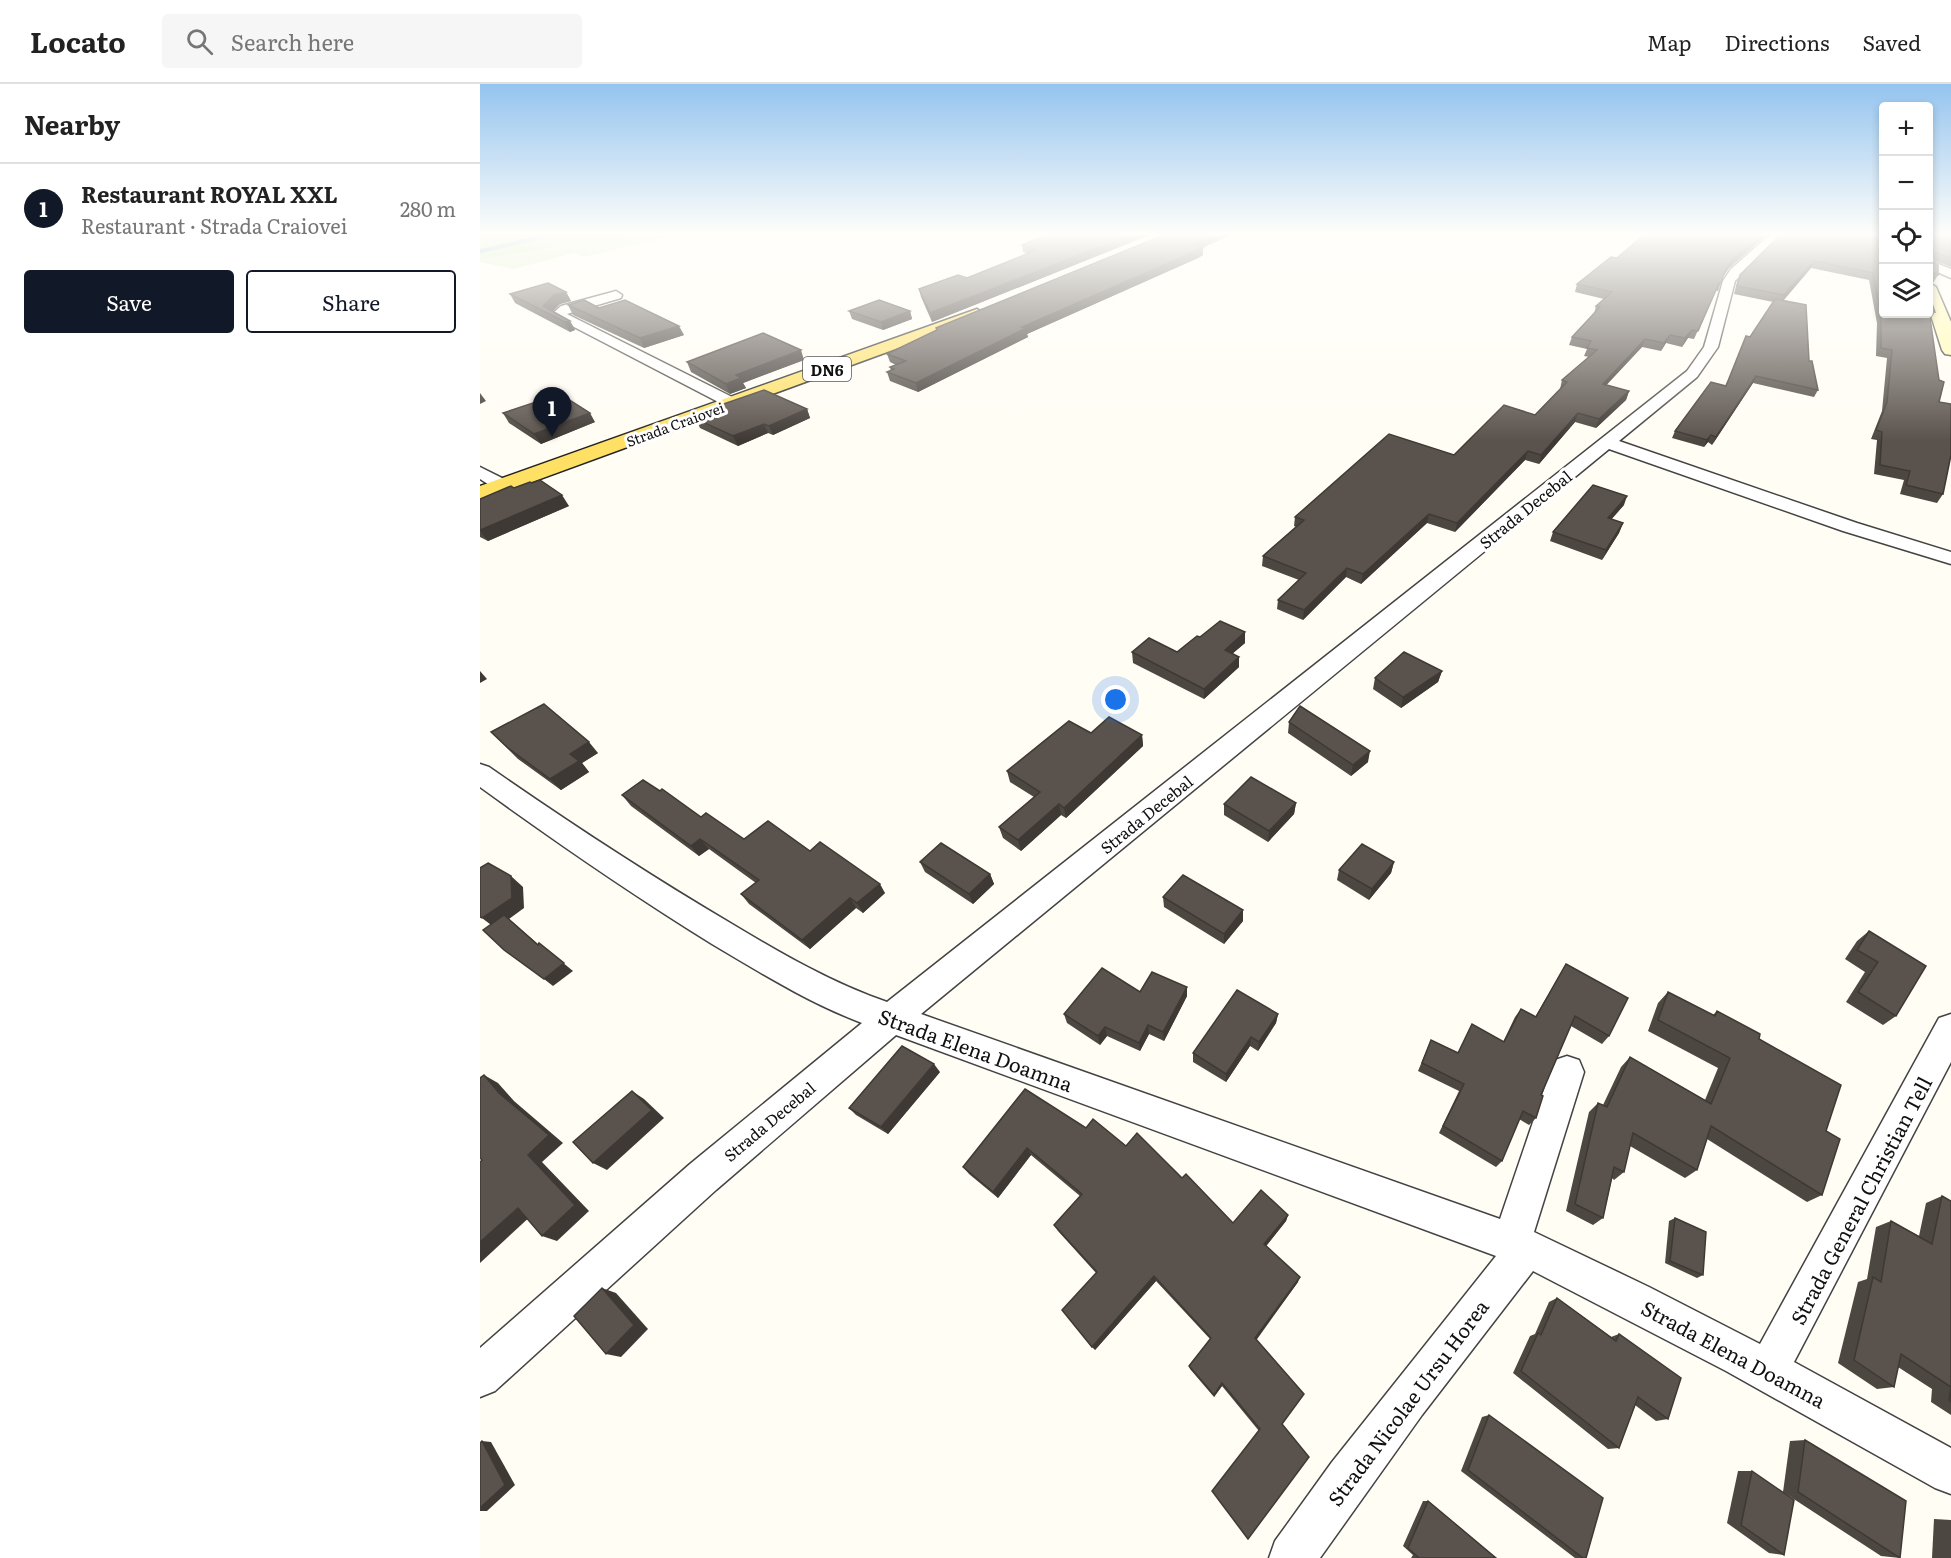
<!DOCTYPE html>
<meta charset="utf-8">
<style>
:root{--surface:#fff;--page:#f6f6f6;--text:#222;--muted:#767676;--line:#e0e0e0;--accent:#111827}
body{margin:0;font-family:Literata,serif;background:var(--page);color:var(--text)}
.controls{position:absolute;right:18px;top:18px;display:grid;overflow:hidden;border-radius:6px;box-shadow:0 3px 9px #0003}
.controls button{width:54px;height:54px;display:grid;place-items:center;padding:0;border:0;border-bottom:2px solid var(--line);background:var(--surface);color:var(--text);font:30px sans-serif}
.you{position:absolute;left:636px;top:616px;width:21px;height:21px;margin:-15px;border:4px solid #fff;border-radius:50%;background:#1a73e8;box-shadow:0 0 0 9px #1a73e833}
.badge{display:grid;place-items:center;width:39px;height:39px;border-radius:50%;background:var(--accent);color:#fff;font-size:20px;font-weight:700}
.pin{position:absolute;translate:-50% -50px;filter:drop-shadow(0 2px 3px #0008)}
.pin::after{content:'';position:absolute;top:32px;width:21px;height:18px;background:inherit;clip-path:polygon(0 0,100% 0,50% 100%)}
.list{margin:0;padding:0;list-style:none}
h2{display:flex;justify-content:space-between;align-items:center;height:78px;margin:0;padding:0 24px;font-size:26px}
h2 small{font-size:20px;font-weight:400;color:var(--muted)}
.list li{display:grid;grid-template-columns:39px 1fr auto;gap:18px;align-items:center;box-sizing:border-box;height:90px;padding:0 24px;border-top:2px solid var(--line)}
.list b{display:block;font-size:22px;white-space:nowrap}
.list p{margin:0;font-size:20px;white-space:nowrap;color:var(--muted)}
.list em{font-size:20px;font-style:normal;color:var(--muted)}
.actions{display:flex;gap:12px;padding:18px 24px}
.actions a{flex:1;padding:14px 0;border:2px solid var(--accent);border-radius:6px;text-align:center;font-size:21px;color:var(--accent)}
.actions .main{background:var(--accent);color:#fff}
.icon{flex:none;width:33px;height:33px;fill:none;stroke:currentColor;stroke-width:2;stroke-linecap:round;stroke-linejoin:round}
.map{position:relative;flex:none;width:1471px;height:1474px;overflow:hidden}
header{display:flex;align-items:center;gap:36px;box-sizing:border-box;height:84px;padding:0 30px;background:var(--surface);border-bottom:2px solid var(--line)}
header strong{font-size:28px}
nav{display:flex;gap:33px;margin-inline-start:auto;font-size:21px}
.search{width:420px;height:54px;background:var(--page);display:flex;align-items:center;gap:15px;box-sizing:border-box;padding:0 21px;border-radius:6px;color:var(--muted);font-size:22px}
main{display:flex}
aside{flex:1;background:var(--surface)}
.map>svg:first-child{display:block}
</style>
<header>
<strong>Locato</strong>
<div class="search"><svg class="icon" aria-label="search" viewBox="0 0 24 24"><circle cx="10" cy="10" r="6"/><path d="M15 15l6 6"/></svg>Search here</div>
<nav><a>Map</a><a>Directions</a><a>Saved</a></nav>
</header>
<main>
<aside>
<h2>Nearby<small></small></h2>
<ul class="list">
<li><span class="badge">1</span><div><b>Restaurant ROYAL XXL</b><p>Restaurant · Strada Craiovei</p></div><em>280 m</em></li>
</ul>
<div class="actions"><a class="main">Save</a><a>Share</a></div>
</aside>
<div class="map">
<svg width="1471" height="1474" viewBox="0 0 1471 1474">
<rect width="100%" height="100%" fill="#fffdf4"/>
<polygon fill="#d2ecbb" points="0,150 201,150 104,173 94,169 33,185 0,178"/>
<polygon fill="#b5de99" points="3,150 154,150 0,175"/>
<g fill="none" stroke-linecap="round" stroke-linejoin="round">
<polyline stroke="#398fd4" stroke-width="4" points="0,167 75,150"/>
<g stroke="#434343" stroke-width="3">
<g id="street">
<path d="M1291 150H1303L1255 197 1238 263 1217 293 1139 357 1377 439 1471 468V480L1363 447 1129 365 441 930 1020 1135 1070 988 1075 976 1087 972 1099 976 1104 988 1054 1148 1169 1203 1280 1260 1459 934 1471 930V978L1314 1278 1471 1364V1410L1455 1404 1246 1287 1053 1187 942 1331 840 1474H789L795 1457 852 1378 1016 1172 416 951 236 1106 15 1307 0 1313V1264L210 1080 382 939C329 919 281 889 232 860 153 811 76 758 0 703V680L9 683C88 738 169 791 252 840 302 870 352 899 407 918L1207 287 1224 263 1243 197 1251 185Z"/>
<polygon points="1448,176 1471,185 1471,194 1448,184"/>
<polygon points="136,207 142,211 141,214 87,230 258,316 260,319 258,322 246,322 71,231 81,222"/>
<path d="M0 383 30 398 33 402 30 406C19 409 10 401 0 395Z"/>
</g>
</g>
<g stroke="#323232" stroke-width="3">
<polygon id="secondary" points="1448,198 1456,203 1471,238 1471,271 1465,270 1462,266 1448,222"/>
</g>
<g stroke="#212121" stroke-width="3">
<polygon id="primary" points="497,225 505,230 503,233 0,417 0,402"/>
</g>
<use href="#street" fill="#fff" fill-rule="evenodd"/>
<use href="#secondary" fill="#fffaaf" fill-rule="evenodd"/>
<use href="#primary" fill="#fee065" fill-rule="evenodd"/>
</g>
<g fill="#4d4741">
<polygon points="672,150 452,238 441,213 439,205 487,194 548,170 543,168 542,161"/>
<polygon points="752,150 722,164 723,171 718,174 547,250 548,253 438,308 410,297 407,288 411,287 410,283 416,281 410,278 407,270"/>
<polygon points="1165,150 1288,150 1249,184 1243,193 1238,207 1236,207 1214,255 1208,254 1202,263 1186,259 1181,267 1162,263 1126,301 1149,307 1146,316 1116,344 1095,338 1059,380 1045,376 975,448 947,439 881,500 866,493 823,536 797,525 798,516 819,496 782,482 783,472 816,443 814,442 815,433 974,371 1055,331 1080,305 1082,296 1109,273 1104,272 1107,265 1089,261 1092,253 1114,230 1116,222 1124,215 1095,208 1097,200 1137,174"/>
<polygon points="1449,150 1471,150 1471,183 1450,175 1450,177 1458,191 1453,199 1450,197 1450,214 1455,228 1450,236 1459,318 1463,410 1457,419 1420,410 1424,396 1394,390 1397,356 1391,355 1402,327 1407,274 1396,272 1397,239 1389,196 1331,184 1303,217 1329,277 1338,306 1334,313 1273,299 1232,361 1228,358 1224,363 1192,354 1195,347 1245,302 1270,253 1293,218 1254,210 1257,198 1260,191"/>
<polygon points="86,208 91,217 80,220 73,227 90,237 95,246 90,248 35,219 30,210"/>
<polygon points="88,221 119,224 204,251 164,264 93,231"/>
<polygon points="369,227 430,227 432,235 403,246 372,235"/>
<polygon points="324,276 263,299 266,304 250,310 211,288 207,278"/>
<polygon points="327,325 330,334 293,351 288,349 258,362 220,344 216,335"/>
<polygon points="23,329 115,338 61,360 29,339"/>
<polygon points="34,404 89,422 8,457 0,453 0,415"/>
<polygon points="1144,421 1131,435 1143,439 1139,449 1122,476 1070,457 1073,448"/>
<polygon points="765,548 765,559 753,569 759,583 724,615 653,579 652,568 697,568 720,553"/>
<polygon points="962,587 958,598 921,624 893,605 895,594"/>
<polygon points="809,638 888,678 871,692 808,649"/>
<polygon points="11,648 118,669 102,679 109,688 81,706 38,675"/>
<polygon points="611,649 662,651 663,662 586,734 581,731 541,767 523,754 519,743 554,713 530,698 527,687"/>
<polygon points="142,711 221,733 264,755 330,767 405,809 383,829 376,824 330,865 269,820 261,810 276,799 229,765 219,772 151,722"/>
<polygon points="816,719 814,730 788,758 744,731 744,720"/>
<polygon points="440,778 510,790 514,800 493,820 445,788"/>
<polygon points="914,778 911,789 889,816 857,796 859,786"/>
<polygon points="683,813 763,826 763,837 744,860 684,823"/>
<polygon points="1389,847 1416,932 1403,941 1366,918 1385,888 1365,875 1377,857"/>
<polygon points="1086,880 1129,952 1122,960 1091,942 1061,1011 1056,1034 1049,1041 1039,1035 1022,1077 1016,1083 959,1049 979,1007 938,987 951,956 977,968 1023,958 1035,933 1041,925 1055,933"/>
<polygon points="707,903 707,912 684,957 669,950 660,967 627,952 620,961 587,939 584,930 660,908"/>
<polygon points="1188,908 1233,931 1237,927 1279,955 1346,1047 1342,1111 1327,1118 1227,1055 1217,1086 1205,1094 1150,1062 1144,1088 1134,1096 1132,1094 1123,1134 1113,1141 1086,1127 1109,1028 1118,1019 1123,1021 1141,983 1150,973 1225,1016 1238,984 1168,947 1178,919"/>
<polygon points="798,930 796,939 778,967 770,962 746,998 713,978 713,969"/>
<polygon points="460,988 408,1050 376,1031 369,1024"/>
<polygon points="606,1044 646,1062 702,1094 753,1139 808,1131 806,1137 786,1162 818,1198 776,1255 824,1310 779,1347 742,1302 734,1313 710,1285 709,1282 730,1255 676,1197 615,1266 616,1189 578,1147 574,1141 600,1112 551,1071 518,1114 489,1090 483,1083"/>
<polygon points="1462,1112 1471,1117 1471,1331 1451,1318 1452,1305 1418,1283 1414,1303 1397,1305 1358,1279 1378,1198 1387,1195 1396,1143 1411,1137 1439,1152 1446,1119"/>
<polygon points="1195,1134 1223,1191 1217,1194 1185,1179 1189,1137"/>
<polygon points="1077,1214 1131,1253 1139,1250 1188,1335 1176,1337 1155,1321 1139,1364 1128,1365 1033,1289 1050,1252 1055,1250 1069,1218"/>
<polygon points="1009,1331 1106,1474 1095,1474 981,1387 1002,1333"/>
<polygon points="1325,1356 1420,1474 1401,1472 1303,1408 1310,1357"/>
<polygon points="1258,1387 1272,1387 1304,1471 1289,1469 1247,1439"/>
<polygon points="943,1417 948,1417 1016,1474 931,1474 933,1471 923,1462"/>
<polygon points="1454,1435 1471,1436 1471,1474 1452,1474"/>
</g>
<g fill="#3f3935">
<polygon points="653,150 672,150 452,238 450,229"/>
<polygon points="736,150 752,150 711,168 711,161"/>
<polygon points="1283,150 1288,150 1249,184 1241,196 1244,188 1252,176"/>
<polygon points="723,164 723,171 718,174 547,250 548,253 438,308 436,299 542,243"/>
<polygon points="1334,177 1331,184 1301,219 1304,211"/>
<polygon points="86,208 91,217 80,220 70,230 63,222 74,211"/>
<polygon points="430,227 432,235 403,246 401,238"/>
<polygon points="90,237 95,246 90,248 85,238"/>
<polygon points="199,242 204,251 164,264 160,254"/>
<polygon points="1212,246 1208,254 1202,263 1205,254"/>
<polygon points="1190,251 1186,259 1181,267 1184,259"/>
<polygon points="1165,255 1162,263 1120,308 1123,300"/>
<polygon points="321,266 324,276 263,299 266,304 250,310 246,300 256,291"/>
<polygon points="1276,292 1273,299 1232,361 1236,353"/>
<polygon points="1149,307 1146,316 1116,344 1119,335"/>
<polygon points="0,309 6,317 0,320"/>
<polygon points="327,325 330,334 293,351 289,342"/>
<polygon points="110,329 115,338 61,360 54,350"/>
<polygon points="1098,329 1095,338 1059,380 1061,371"/>
<polygon points="284,340 288,349 258,362 253,352"/>
<polygon points="1231,351 1228,358 1224,363 1227,356"/>
<polygon points="1048,367 1045,376 975,448 977,439"/>
<polygon points="82,411 89,422 8,457 0,447 0,446"/>
<polygon points="1147,412 1144,421 1124,444 1128,434"/>
<polygon points="949,430 947,439 881,500 883,490"/>
<polygon points="1143,439 1139,449 1122,476 1126,466"/>
<polygon points="867,484 866,493 823,536 824,526"/>
<polygon points="765,548 765,559 745,576 745,566"/>
<polygon points="759,573 759,583 724,615 724,605"/>
<polygon points="0,587 7,595 0,599"/>
<polygon points="962,587 958,598 921,624 923,613"/>
<polygon points="662,651 663,662 586,734 584,724"/>
<polygon points="109,658 118,669 102,679 109,688 81,706 70,695 90,670"/>
<polygon points="890,667 888,678 871,692 873,681"/>
<polygon points="816,719 814,730 788,758 789,747"/>
<polygon points="579,720 581,731 541,767 538,756"/>
<polygon points="220,755 229,765 219,772 211,762"/>
<polygon points="914,778 911,789 889,816 892,805"/>
<polygon points="510,790 514,800 493,820 489,810"/>
<polygon points="31,792 43,803 44,824 29,835 67,868 15,844 2,834"/>
<polygon points="400,800 405,809 383,829 377,819"/>
<polygon points="370,814 376,824 330,865 322,856"/>
<polygon points="763,826 763,837 744,860 744,850"/>
<polygon points="59,859 93,887 73,902 64,895"/>
<polygon points="707,903 707,912 684,957 683,948"/>
<polygon points="798,930 796,939 778,967 779,958"/>
<polygon points="668,941 669,950 660,967 659,959"/>
<polygon points="625,943 627,952 620,961 618,952"/>
<polygon points="771,953 770,962 746,998 746,990"/>
<polygon points="454,980 460,988 408,1050 401,1043"/>
<polygon points="4,991 18,999 34,1017 83,1059 62,1078 109,1127 77,1157 62,1152 48,1071 19,1009"/>
<polygon points="152,1007 164,1015 184,1034 127,1086 113,1079"/>
<polygon points="547,1064 551,1071 518,1114 513,1108"/>
<polygon points="38,1124 53,1130 0,1179 0,1158"/>
<polygon points="808,1131 806,1137 783,1166 784,1160"/>
<polygon points="674,1192 676,1197 615,1266 612,1263"/>
<polygon points="820,1193 818,1198 775,1258 775,1254"/>
<polygon points="122,1204 136,1209 168,1245 141,1273 126,1270"/>
<polygon points="742,1299 742,1302 734,1313 734,1311"/>
<polygon points="2,1357 11,1358 35,1401 7,1427 0,1427"/>
</g>
<g fill="#5a524c" stroke="#3f3935" stroke-width="1.5">
<polygon points="568,150 653,150 450,229 439,205 478,191 487,194 554,167 551,167 556,165 542,161"/>
<polygon points="686,150 736,150 711,161 723,164 718,166 542,243 546,244 436,299 407,288 414,285 410,283 426,277 407,270 457,246 456,244"/>
<polygon points="1165,150 1283,150 1252,176 1244,188 1241,199 1239,199 1218,247 1212,246 1205,254 1190,251 1184,259 1165,255 1123,300 1149,307 1119,335 1098,329 1061,371 1048,367 977,439 949,430 883,490 867,484 824,526 798,516 826,489 783,472 824,436 815,433 909,350 974,371 1024,321 1055,331 1087,298 1082,296 1117,266 1107,264 1111,257 1092,253 1120,223 1116,222 1132,208 1097,200 1131,173 1137,174"/>
<polygon points="1301,150 1404,150 1404,230 1449,230 1449,150 1471,150 1471,174 1451,167 1450,177 1458,181 1458,191 1452,188 1450,190 1450,214 1455,228 1449,227 1459,296 1464,298 1459,318 1471,320 1471,371 1463,410 1426,401 1430,387 1400,381 1402,348 1396,346 1407,318 1412,266 1401,264 1401,231 1393,189 1334,177 1304,211 1257,202 1260,191"/>
<polygon points="68,199 86,208 74,211 63,222 90,237 85,238 30,210"/>
<polygon points="1295,215 1326,221 1329,277 1332,277 1338,306 1276,292 1236,353 1231,351 1227,356 1195,347 1231,298 1246,302 1266,252 1270,253"/>
<polygon points="104,216 119,224 145,216 199,242 160,254 88,221"/>
<polygon points="399,216 430,227 401,238 369,227"/>
<polygon points="283,249 321,266 256,291 261,294 246,300 207,278"/>
<polygon points="284,306 327,325 289,342 284,340 253,352 216,335 233,328 232,324"/>
<polygon points="80,310 110,329 54,350 23,329"/>
<polygon points="60,396 82,411 0,446 0,415 31,402 34,404 50,398 52,399"/>
<polygon points="1113,401 1147,412 1128,434 1143,439 1126,466 1073,448"/>
<polygon points="740,537 765,548 745,566 759,573 724,605 652,568 669,554 697,568 717,552 720,553"/>
<polygon points="924,568 962,587 923,613 895,594"/>
<polygon points="64,620 109,658 90,670 99,677 70,695 28,664 11,648"/>
<polygon points="820,622 890,667 873,681 809,638"/>
<polygon points="629,633 662,651 584,724 579,720 538,756 519,743 560,708 527,687 589,637 611,649"/>
<polygon points="771,693 816,719 789,747 744,720"/>
<polygon points="163,696 180,707 182,705 221,733 226,729 264,755 288,737 330,767 340,758 400,800 377,819 370,814 322,856 261,810 279,796 220,755 211,762 142,711"/>
<polygon points="461,759 510,790 489,810 440,778"/>
<polygon points="882,760 914,778 892,805 859,786"/>
<polygon points="8,779 31,792 32,814 2,834 0,833 0,784"/>
<polygon points="703,791 763,826 744,850 683,813"/>
<polygon points="24,831 58,861 59,859 84,879 64,895 24,866 3,846"/>
<polygon points="1389,847 1446,882 1416,932 1378,908 1398,878 1377,866"/>
<polygon points="1086,880 1148,914 1129,952 1095,932 1061,1011 1063,1012 1056,1034 1043,1027 1022,1077 963,1042 984,1000 942,979 951,956 978,969 992,940 1024,958 1041,925 1056,933"/>
<polygon points="622,884 660,908 672,888 707,903 683,948 668,941 659,959 625,943 618,952 584,930"/>
<polygon points="757,906 798,930 779,958 771,953 746,990 713,969"/>
<polygon points="1188,908 1235,932 1237,927 1280,950 1279,955 1361,1001 1346,1047 1360,1055 1342,1111 1231,1042 1217,1086 1153,1049 1144,1088 1134,1083 1123,1134 1095,1120 1118,1019 1127,1023 1150,973 1231,1020 1250,974 1178,936"/>
<polygon points="422,962 454,980 401,1043 369,1024"/>
<polygon points="4,991 19,1009 69,1051 48,1071 95,1121 62,1152 38,1124 0,1158 0,1078 2,1076 0,1074 0,994"/>
<polygon points="545,1005 606,1044 613,1035 646,1062 657,1049 702,1094 706,1090 753,1139 781,1106 808,1131 784,1160 820,1193 775,1254 824,1310 802,1340 829,1373 768,1455 732,1407 780,1345 742,1299 734,1311 709,1282 731,1254 674,1192 612,1263 582,1226 617,1188 574,1141 602,1110 547,1064 513,1108 483,1083"/>
<polygon points="152,1007 172,1026 113,1079 93,1058"/>
<polygon points="1462,1112 1471,1117 1471,1318 1469,1316 1471,1303 1421,1270 1414,1303 1374,1276 1393,1193 1401,1198 1411,1137 1452,1160"/>
<polygon points="1195,1134 1226,1148 1223,1191 1190,1177"/>
<polygon points="122,1204 154,1241 126,1270 94,1232"/>
<polygon points="1077,1214 1136,1257 1139,1250 1201,1294 1188,1335 1158,1313 1139,1364 1041,1287 1058,1249 1061,1251"/>
<polygon points="1009,1331 1123,1414 1106,1474 1103,1474 988,1386"/>
<polygon points="1325,1356 1426,1417 1420,1474 1318,1408"/>
<polygon points="2,1357 25,1401 0,1424 0,1359"/>
<polygon points="1272,1387 1314,1416 1304,1471 1261,1441"/>
<polygon points="948,1417 1016,1474 938,1474 938,1473 928,1464"/>
</g>
<linearGradient id="sky" x2="0" y2="1"><stop stop-color="#94c4ef"/><stop offset="0.42" stop-color="#fffefa"/><stop offset="1" stop-color="#fffefa" stop-opacity="0"/></linearGradient>
<rect width="1471" height="357" fill="url(#sky)"/>
<g text-anchor="middle" dominant-baseline="central" stroke-width="6" stroke-linejoin="round" paint-order="stroke">
<g font-size="14" fill="#101010" stroke="#fff">
<text transform="translate(195 340) rotate(-20)">Strada Craiovei</text>
</g>
<rect fill="#fff" stroke="#585858" stroke-width="1.5" x="323" y="273" width="48" height="24" rx="4.5"/>
<g font-size="15" font-weight="bold" fill="#101010">
<text x="347" y="285">DN6</text>
</g>
<g font-size="16" fill="#101010" stroke="#fff">
<text transform="translate(1045 425) rotate(-39)">Strada Decebal</text>
<text transform="translate(666 730) rotate(-39)">Strada Decebal</text>
<text transform="translate(289 1037) rotate(-40)">Strada Decebal</text>
</g>
<g font-size="20" fill="#101010" stroke="#fff">
<text transform="translate(496 965) rotate(20)">Strada Elena Doamna</text>
<text transform="translate(1380 1116) rotate(-62)">Strada General Christian Tell</text>
<text transform="translate(1254 1269) rotate(28)">Strada Elena Doamna</text>
<text transform="translate(927 1318) rotate(-53)">Strada Nicolae Ursu Horea</text>
</g>
</g>
</svg>
<div class="controls">
<button>+</button>
<button>−</button>
<button><svg class="icon" aria-label="locate" viewBox="0 0 24 24"><circle cx="12" cy="12" r="6"/><path d="M12 2v4M12 18v4M2 12h4M18 12h4"/></svg></button>
<button><svg class="icon" aria-label="layers" viewBox="0 0 24 24"><path d="M12 4l9 5-9 5-9-5zM3 14l9 5 9-5"/></svg></button>
</div>
<div class="you"></div>
<div class="pin badge" style="left:72px;top:353px">1</div>
</div>
</main>
